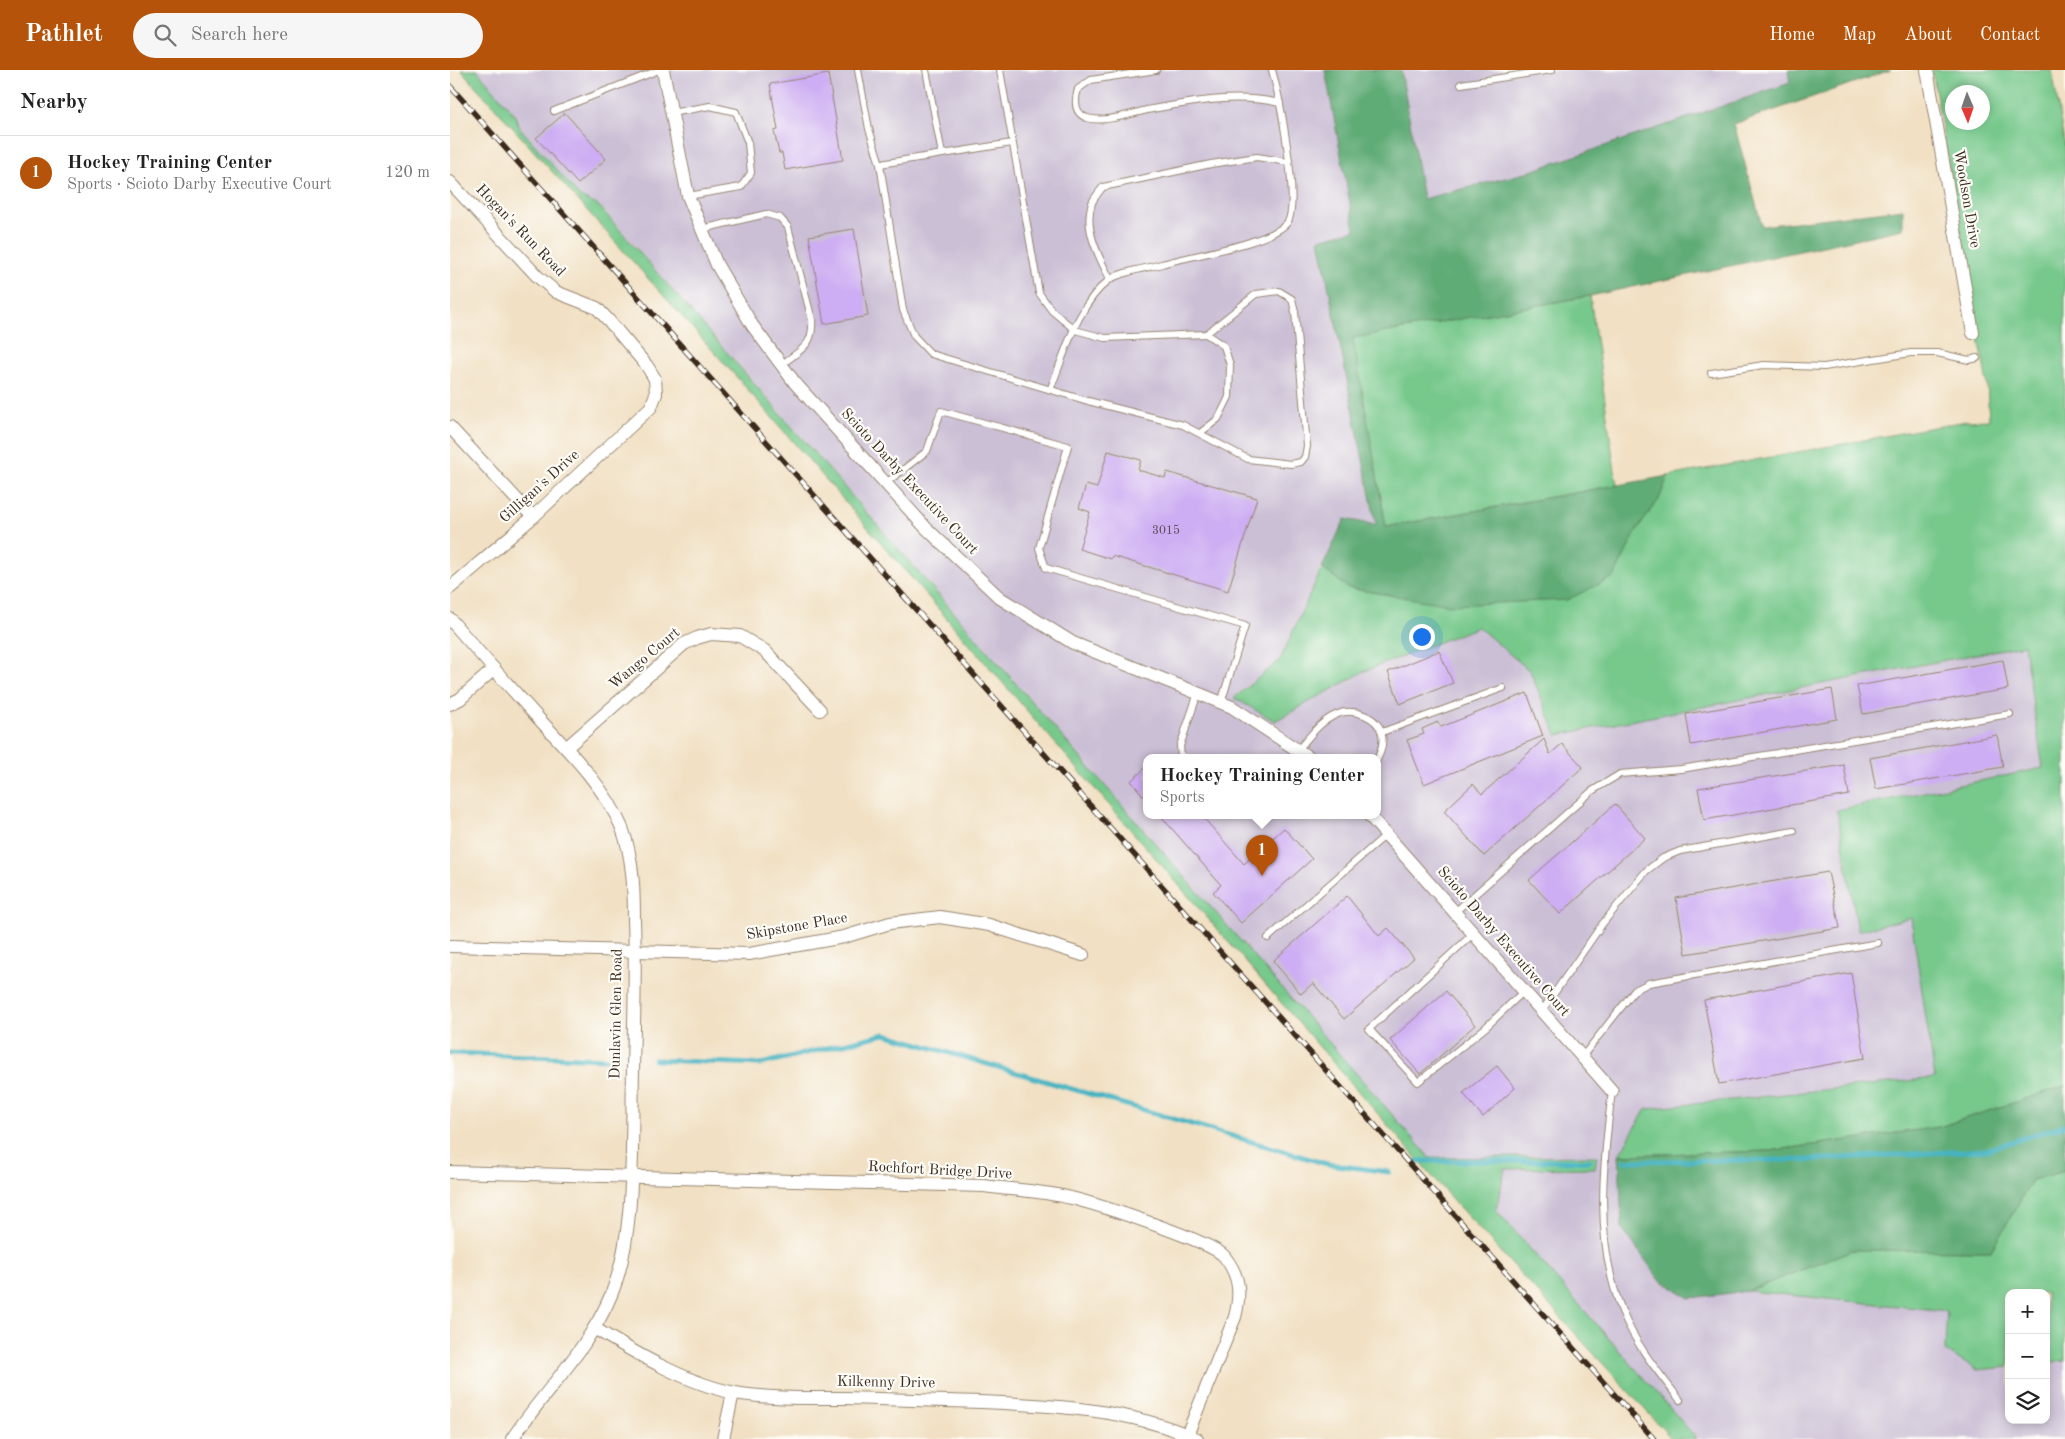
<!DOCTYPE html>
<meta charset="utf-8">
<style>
:root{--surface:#fff;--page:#f6f6f6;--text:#222;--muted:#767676;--line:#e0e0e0;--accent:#b45309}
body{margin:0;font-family:"Old Standard TT",serif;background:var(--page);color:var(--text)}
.controls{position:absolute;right:15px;bottom:15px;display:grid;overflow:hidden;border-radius:10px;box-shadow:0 2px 8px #0003}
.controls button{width:45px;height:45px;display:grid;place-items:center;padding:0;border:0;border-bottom:1px solid var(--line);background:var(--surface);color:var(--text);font:25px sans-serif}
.compass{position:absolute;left:1495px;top:15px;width:45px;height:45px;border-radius:50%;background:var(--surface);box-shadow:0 2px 8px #0003;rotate:178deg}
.you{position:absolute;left:971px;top:566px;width:18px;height:18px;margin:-12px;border:4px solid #fff;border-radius:50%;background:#1a73e8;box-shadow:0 0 0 8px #1a73e833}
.badge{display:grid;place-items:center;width:32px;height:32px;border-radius:50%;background:var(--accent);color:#fff;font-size:16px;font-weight:700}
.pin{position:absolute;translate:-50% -41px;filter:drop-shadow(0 1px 2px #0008)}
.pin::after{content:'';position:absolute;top:26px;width:18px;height:15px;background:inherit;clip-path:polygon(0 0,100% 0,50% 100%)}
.popup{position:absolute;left:693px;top:684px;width:238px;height:65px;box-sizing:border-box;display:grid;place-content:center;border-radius:10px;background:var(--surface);filter:drop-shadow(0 1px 4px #0005);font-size:16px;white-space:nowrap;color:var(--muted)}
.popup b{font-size:19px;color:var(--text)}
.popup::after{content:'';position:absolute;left:50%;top:100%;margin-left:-10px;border:10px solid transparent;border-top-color:var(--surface)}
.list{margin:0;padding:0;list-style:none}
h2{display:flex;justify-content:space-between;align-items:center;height:65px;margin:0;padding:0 20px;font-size:21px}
h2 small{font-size:16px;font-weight:400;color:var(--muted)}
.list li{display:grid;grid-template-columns:32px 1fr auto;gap:15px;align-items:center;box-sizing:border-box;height:75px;padding:0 20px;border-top:1px solid var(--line)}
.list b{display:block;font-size:19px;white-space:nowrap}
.list p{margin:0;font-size:16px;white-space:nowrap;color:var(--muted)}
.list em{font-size:16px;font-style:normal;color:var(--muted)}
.icon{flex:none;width:28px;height:28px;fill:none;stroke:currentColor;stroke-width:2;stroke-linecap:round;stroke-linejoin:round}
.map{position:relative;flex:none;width:1615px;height:1369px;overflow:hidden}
header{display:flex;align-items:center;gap:30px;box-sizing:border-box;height:70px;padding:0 25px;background:var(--accent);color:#fff}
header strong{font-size:24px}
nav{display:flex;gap:28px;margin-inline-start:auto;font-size:18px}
.search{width:350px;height:45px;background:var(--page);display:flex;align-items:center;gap:12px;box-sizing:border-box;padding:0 18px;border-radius:28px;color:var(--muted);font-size:19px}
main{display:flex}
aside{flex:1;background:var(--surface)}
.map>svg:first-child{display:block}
</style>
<header>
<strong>Pathlet</strong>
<div class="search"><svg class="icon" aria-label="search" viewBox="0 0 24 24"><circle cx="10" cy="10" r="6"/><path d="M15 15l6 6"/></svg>Search here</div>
<nav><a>Home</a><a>Map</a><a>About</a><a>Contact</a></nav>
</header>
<main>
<aside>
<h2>Nearby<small></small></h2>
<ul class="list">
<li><span class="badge">1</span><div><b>Hockey Training Center</b><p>Sports · Scioto Darby Executive Court</p></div><em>120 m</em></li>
</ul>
</aside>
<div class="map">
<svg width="1615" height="1369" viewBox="0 0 1615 1369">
<rect width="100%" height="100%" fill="#fdfcf7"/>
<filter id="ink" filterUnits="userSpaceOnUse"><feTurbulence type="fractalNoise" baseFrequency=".02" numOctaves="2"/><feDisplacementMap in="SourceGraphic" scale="10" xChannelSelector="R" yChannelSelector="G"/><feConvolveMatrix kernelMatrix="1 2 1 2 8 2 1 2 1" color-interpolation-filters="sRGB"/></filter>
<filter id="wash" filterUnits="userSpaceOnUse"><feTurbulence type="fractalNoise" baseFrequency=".0096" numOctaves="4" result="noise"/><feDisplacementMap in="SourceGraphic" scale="20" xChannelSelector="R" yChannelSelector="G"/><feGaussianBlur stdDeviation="1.12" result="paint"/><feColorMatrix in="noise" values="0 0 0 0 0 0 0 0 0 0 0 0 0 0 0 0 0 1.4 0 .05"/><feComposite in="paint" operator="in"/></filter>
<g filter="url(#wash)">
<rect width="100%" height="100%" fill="#f1e0c3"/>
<g fill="#cbbfd5" fill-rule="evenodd">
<path d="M27 0H875L905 161 869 169 926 455 895 449 830 590 784 627 824 651 915 601 1028 556 1080 601 1107 665 1574 575 1593 698 1387 740 1408 861 1461 848 1486 1008 1196 1039 1169 1085 1172 1158 1209 1209 1240 1228 1298 1221 1497 1241 1527 1300 1559 1297V1350H1596V1293L1615 1291V1369H1247L1046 1140 1055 1099 1145 1098 1147 1086 980 1088 150 136 130 127 70 58 64 44ZM697 687H927V745H697Z"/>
<polygon points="951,0 1338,0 1340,13 1075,103 973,129"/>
</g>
<g fill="#76c88b" stroke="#587954" fill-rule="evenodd">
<polygon points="11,0 27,0 64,44 70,58 130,127 149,136 980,1088 1147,1086 1145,1098 1055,1099 1046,1140 1247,1369 1222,1369 1001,1128 291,312"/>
<path d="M1482 0H1602L1615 77V1016L1489 1057 1320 1081 1169 1085 1196 1039 1485 1008 1461 848 1408 861 1387 740 1593 698 1574 575 1107 665 1080 601 1028 557 915 601 825 651 784 628 830 590 872 498 898 518 935 524 1187 460 1209 429 1218 406 1516 351 1539 350 1537 314ZM1502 22H1532V52H1502Z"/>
<polygon points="1140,226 1167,415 936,457 902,268"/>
<polygon points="1615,1101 1615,1291 1596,1293 1596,1223 1559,1223 1559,1297 1527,1300 1495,1281 1497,1241 1298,1221 1402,1180 1541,1181 1582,1110"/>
</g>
<g fill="#60ac77" stroke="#4e6b4a">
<polygon points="875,0 951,0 973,129 1075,103 1340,13 1338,0 1441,0 1284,54 1312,156 1453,139 1453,159 1140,226 903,268 936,457 1218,406 1209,429 1187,460 1164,507 1117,530 1000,535 898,518 872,498 895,449 926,455 869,169 905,160"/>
<polygon points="1615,1016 1615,1101 1582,1110 1541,1181 1402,1180 1298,1221 1240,1228 1209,1209 1172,1158 1169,1085 1320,1081 1489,1057"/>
</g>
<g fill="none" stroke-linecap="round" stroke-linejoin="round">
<g stroke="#45b3c1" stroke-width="5">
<polyline points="0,983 157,989"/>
<polyline points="205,990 311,994 435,964 877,1094 939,1102"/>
<polyline points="967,1091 1140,1091"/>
<polyline points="1174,1091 1355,1090 1536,1080 1615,1055"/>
</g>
</g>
<g id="blocks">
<g fill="#cdadf3">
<polygon points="378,4 393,90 335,100 332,83 329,83 324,61 328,60 320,14"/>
<polygon points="115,43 156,89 128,114 86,68"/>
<polygon points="404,159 418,246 374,254 359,166"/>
<polygon points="658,381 691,390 688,400 715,408 717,402 807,428 778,521 662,486 661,489 629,479 640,442 629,438 636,415 647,418"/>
<polygon points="989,581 1003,613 950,634 938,602"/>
<polygon points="1553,590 1558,619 1413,644 1407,616"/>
<polygon points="1382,619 1387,649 1241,675 1236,644"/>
<polygon points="1077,623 1093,666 974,714 957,670 974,664 972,659 988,652 991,657"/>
<polygon points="1547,665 1553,697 1426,719 1420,688"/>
<polygon points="1094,669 1100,684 1112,674 1133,697 1034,786 994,741 1023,714 1032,724"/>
<polygon points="1394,695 1399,725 1254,750 1248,718"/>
<polygon points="697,696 697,730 681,711"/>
<polygon points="1165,734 1195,768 1110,844 1079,810"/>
<polygon points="710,745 751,745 794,794 834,758 862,789 791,853 763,822 771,815"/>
<polygon points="1378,802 1390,858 1236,884 1226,828"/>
<polygon points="897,826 929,866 938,858 964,888 894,949 863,913 851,924 823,891"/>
<polygon points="1401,903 1415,988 1269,1014 1254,930"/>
<polygon points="996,921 1025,955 970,1004 940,970"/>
<polygon points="1047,996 1065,1018 1033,1047 1013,1023"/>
</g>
</g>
</g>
<g filter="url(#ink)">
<use href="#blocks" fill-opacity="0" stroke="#968570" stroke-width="1"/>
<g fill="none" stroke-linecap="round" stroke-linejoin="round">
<g stroke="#968570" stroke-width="8">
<g id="service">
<polyline points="408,0 419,59 430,94 453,240 464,266 481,284 638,331 733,355 798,389 841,394 851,392 855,387 857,376 845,242 842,229 829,221 806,224 756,264 655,268 625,260 602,241 589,223 550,0"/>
<polyline points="476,0 492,84"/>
<path d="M706 0 641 10 628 19C625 29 623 43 637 48 654 53 680 44 697 40 741 32 785 23 830 33"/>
<polyline points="1011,14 1102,0"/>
<polyline points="104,41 209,0"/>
<polyline points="221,43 260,36 286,42 298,73 301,103 291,117 238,126"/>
<polyline points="430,94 562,73"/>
<path d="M252 159 316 144 330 148 338 157 362 250C364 276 350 280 331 295"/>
<path d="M660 209C649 187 633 158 642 133 644 128 649 122 653 117L761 94 807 87 838 92"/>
<polyline points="1261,303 1314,295 1374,297 1461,283 1487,283 1519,290 1527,288"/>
<path d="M600 320C615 284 627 235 658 211 668 202 698 198 712 194 739 186 821 173 837 153 851 134 829 25 822 0"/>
<polyline points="750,363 768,349 779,327 780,295 774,276 756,264"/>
<polyline points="436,413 477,381 491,341 618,376 589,478 596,498 795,556 771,633"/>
<polyline points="932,662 1053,618"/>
<path d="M848 680C860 666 870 651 888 644 903 638 928 646 932 664 934 673 931 681 927 690"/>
<polyline points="731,687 730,676 748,623"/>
<polyline points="1005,842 1142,721 1170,704 1231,699 1560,644"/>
<polyline points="1024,863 919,959 968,1012 1035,958 1074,921"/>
<polyline points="818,868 937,764"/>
<polyline points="1092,941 1153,853 1196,801 1213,788 1230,781 1344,761"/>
<polyline points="1132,987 1185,920 1199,913 1428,873"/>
<path d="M1162 1021C1153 1093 1144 1172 1172 1241 1185 1274 1208 1302 1230 1330"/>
</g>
</g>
<g stroke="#968570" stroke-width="14">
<g id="minor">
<polyline points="213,0 238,126 267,195 302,255 345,313 476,458 550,528 623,573 782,637 858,687"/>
<polyline points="1477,0 1523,263"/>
<polyline points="0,112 87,206 106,222 147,238 160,252 197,296 205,309 206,324 201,337 83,447 0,518"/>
<polyline points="0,357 83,447"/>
<path d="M0 549C29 583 59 616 89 649 119 681 155 717 172 758 183 787 184 820 184 849 186 900 184 951 183 1001 181 1069 187 1163 161 1225 139 1279 94 1321 62 1369"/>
<polyline points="0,634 10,629 44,599"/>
<polyline points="116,678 234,574 247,568 261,564 290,566 315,581 370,640"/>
<polyline points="919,745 1162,1021"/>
<polyline points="0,876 299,884 394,867 440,853 490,847 539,855 633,885"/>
<path d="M0 1102 534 1116C563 1120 593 1121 621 1128 646 1134 761 1171 774 1186 790 1206 791 1223 785 1247L737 1365"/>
<path d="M144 1258C185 1283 238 1314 285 1323 321 1329 358 1328 395 1328 440 1329 486 1331 531 1332 602 1335 681 1339 747 1369"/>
<polyline points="273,1369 283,1323"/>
</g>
</g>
<use href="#service" stroke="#fff" stroke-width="6"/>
<use href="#minor" stroke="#fff" stroke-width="12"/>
<g stroke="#3b2a1e" stroke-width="5.5">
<polyline id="rail" points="0,16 1204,1369"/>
</g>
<use href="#rail" stroke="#fdfcf7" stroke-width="4" stroke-dasharray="11" stroke-linecap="butt"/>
</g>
</g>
<g text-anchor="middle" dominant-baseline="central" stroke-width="4.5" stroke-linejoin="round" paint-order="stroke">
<g font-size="12" fill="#604b53">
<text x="716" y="461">3015</text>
</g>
<g font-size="15" fill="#3b2a1e" stroke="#fdfcf7">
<text transform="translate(1516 129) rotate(80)">Woodson Drive</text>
<text transform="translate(70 161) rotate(46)">Hogan's Run Road</text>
<text transform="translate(459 412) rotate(47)">Scioto Darby Executive Court</text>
<text transform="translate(90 417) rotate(-42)">Gilligan's Drive</text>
<text transform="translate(195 589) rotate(-40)">Wango Court</text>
<text transform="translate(347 857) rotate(-10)">Skipstone Place</text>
<text transform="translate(1053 872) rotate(49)">Scioto Darby Executive Court</text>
<text transform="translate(167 944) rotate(-89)">Dunlavin Glen Road</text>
<text transform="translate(490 1101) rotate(3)">Rochfort Bridge Drive</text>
<text transform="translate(436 1313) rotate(1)">Kilkenny Drive</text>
</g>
</g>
</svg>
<div class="controls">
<button>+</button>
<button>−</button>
<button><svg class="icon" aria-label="layers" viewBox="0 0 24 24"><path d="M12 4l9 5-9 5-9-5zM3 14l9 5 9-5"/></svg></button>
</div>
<svg class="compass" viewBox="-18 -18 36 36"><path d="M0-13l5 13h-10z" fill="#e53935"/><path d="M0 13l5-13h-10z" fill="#767676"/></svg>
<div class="you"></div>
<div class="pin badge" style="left:812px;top:806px">1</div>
<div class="popup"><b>Hockey Training Center</b>Sports</div>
</div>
</main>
